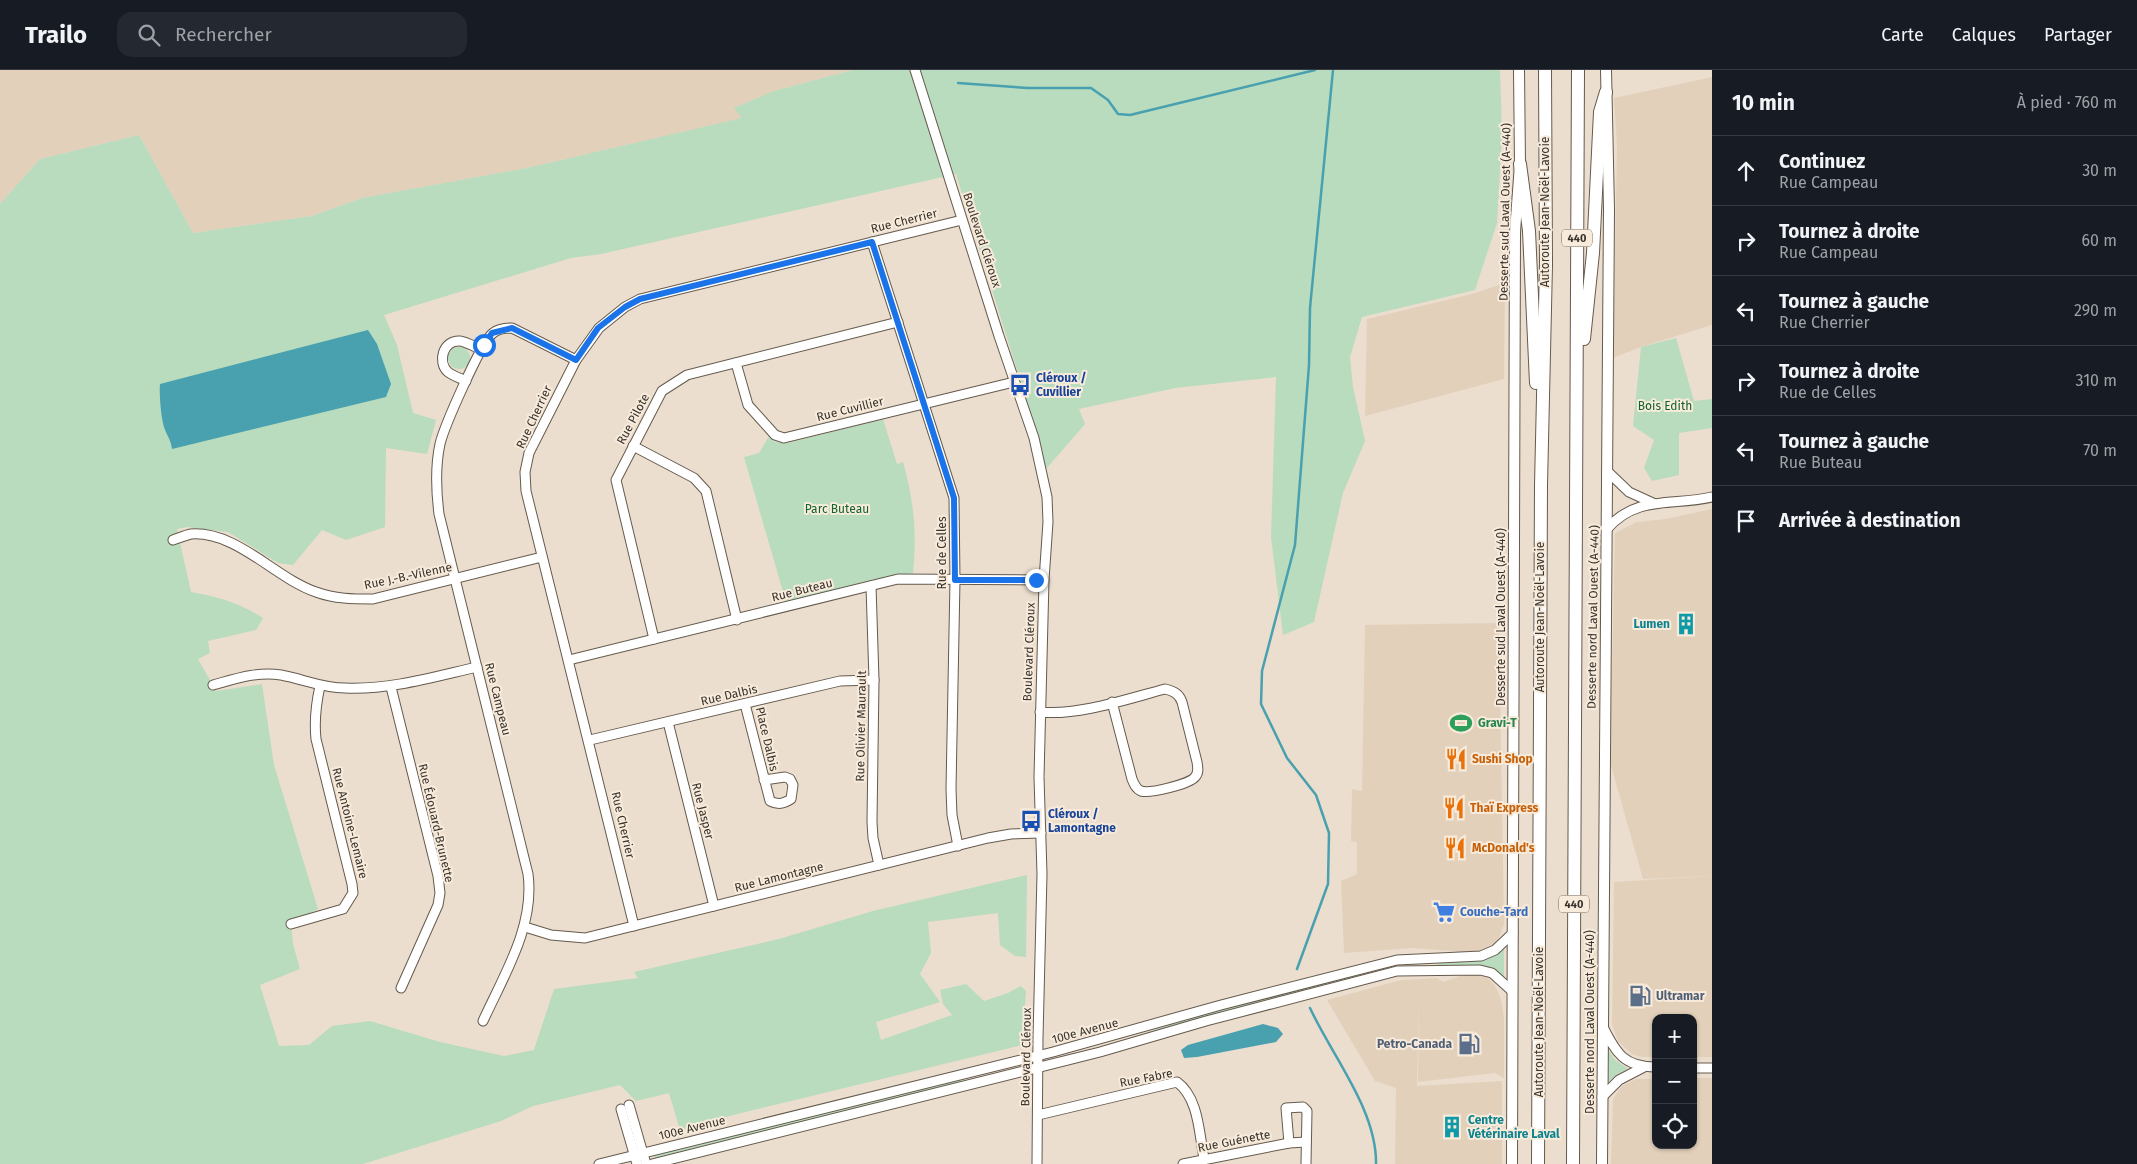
<!DOCTYPE html>
<html lang="fr">
<meta charset="utf-8">
<style>
:root{--surface:#171b24;--page:#242831;--text:#f1f3f6;--muted:#9ea1a6;--line:#363941}
body{margin:0;font-family:"Fira Sans",sans-serif;background:var(--page);color:var(--text)}
.controls{position:absolute;right:15px;bottom:15px;display:grid;overflow:hidden;border-radius:10px;box-shadow:0 1px 4px #0004}
.controls button{width:45px;height:45px;display:grid;place-items:center;padding:0;border:0;border-bottom:1px solid var(--line);background:var(--surface);color:var(--text);font:25px sans-serif}
.stop{position:absolute;width:15px;height:15px;margin:-11px;border:4px solid #1a73e8;border-radius:50%;background:#fff}
.stop.end{background:#1a73e8;border-color:#fff;box-shadow:0 1px 5px #0008}
.list{margin:0;padding:0;list-style:none}
h2{display:flex;justify-content:space-between;align-items:center;height:65px;margin:0;padding:0 20px;font-size:21px}
h2 small{font-size:16px;font-weight:400;color:var(--muted)}
.list li{display:grid;grid-template-columns:32px 1fr auto;gap:15px;align-items:center;box-sizing:border-box;height:70px;padding:0 20px;border-top:1px solid var(--line)}
.list b{display:block;font-size:19px;white-space:nowrap}
.list p{margin:0;font-size:16px;white-space:nowrap;color:var(--muted)}
.list em{font-size:16px;font-style:normal;color:var(--muted)}
.icon{flex:none;width:28px;height:28px;fill:none;stroke:currentColor;stroke-width:2;stroke-linecap:round;stroke-linejoin:round}
.map{position:relative;flex:none;width:1712px;height:1094px;overflow:hidden}
header{display:flex;align-items:center;gap:30px;box-sizing:border-box;height:70px;padding:0 25px;background:var(--surface);border-bottom:1px solid var(--line)}
header strong{font-size:24px}
nav{display:flex;gap:28px;margin-inline-start:auto;font-size:18px}
.search{width:350px;height:45px;background:var(--page);display:flex;align-items:center;gap:12px;box-sizing:border-box;padding:0 18px;border-radius:15px;color:var(--muted);font-size:19px}
main{display:flex}
aside{flex:1;background:var(--surface)}
.map>svg:first-child{display:block}
</style>
<header>
<strong>Trailo</strong>
<div class="search"><svg class="icon" aria-label="search" viewBox="0 0 24 24"><circle cx="10" cy="10" r="6"/><path d="M15 15l6 6"/></svg>Rechercher</div>
<nav><a>Carte</a><a>Calques</a><a>Partager</a></nav>
</header>
<main>
<div class="map">
<svg width="1712" height="1094" viewBox="0 0 1712 1094">
<rect width="100%" height="100%" fill="#ebdece"/>
<g fill="#e2d0bb">
<polygon points="0,0 853,0 774,21 735,38 743,48 527,98 362,128 312,146 193,163 139,65 40,89 0,134"/>
<polygon points="1712,7 1712,255 1641,277 1613,288 1617,75 1614,28"/>
<polygon points="1505,213 1504,309 1365,346 1367,249 1472,224"/>
<polygon points="1712,439 1712,806 1643,809 1610,692 1615,463 1637,452 1665,449"/>
<polygon points="1499,553 1504,854 1497,873 1481,881 1465,882 1412,878 1344,883 1341,811 1357,804 1357,772 1351,771 1352,719 1362,721 1365,555"/>
<polygon points="1712,806 1712,987 1693,987 1693,948 1656,948 1656,987 1641,987 1632,984 1618,971 1612,954 1614,812"/>
<polygon points="1463,905 1477,905 1487,908 1494,914 1501,929 1504,947 1504,1008 1495,1003 1418,1012 1419,924 1417,1016 1502,1011 1502,1094 1395,1094 1396,1018 1375,1011 1327,930 1401,910 1437,908 1443,912"/>
<polygon points="1693,1008 1712,1008 1712,1094 1611,1094 1613,1029 1622,1016 1636,1009 1656,1009 1656,1075 1693,1075"/>
</g>
<g fill="#b8dcbd">
<path d="M853 0H1500L1502 63 1497 153 1475 220 1362 247 1350 287 1353 317 1365 371 1343 423 1314 552 1283 565 1271 467 1276 307 1175 318 1079 339 1085 354 1046 399 1041 377 956 104 601 184 571 188 384 245 397 275 413 343 436 350 427 384 386 378 385 457 346 470 322 460 293 495 278 493 228 462 187 457 177 459 191 522C219 527 239 533 263 548L256 560 208 571 210 583 198 589 216 621 262 614 274 695 318 839 291 854 293 874 300 899 260 915 279 976 309 975 332 956 370 951 440 972 504 986 534 980 554 919 638 908 634 902 779 869 873 841 1027 805 1026 887 1015 886 1000 875 998 843 928 852 931 883 920 904 940 932 876 952 881 970 952 945 943 934 940 920 966 914 984 931 1008 923 1021 916 1026 921 1022 975 733 1045 680 1060 669 1023 636 1031 620 1015 533 1036 501 1051 363 1094H0V134L40 89 139 65 193 163 312 146 362 128 527 98 742 48 734 38 774 21Z"/>
<polygon points="1676,268 1694,331 1712,329 1712,358 1679,363 1679,405 1652,411 1644,398 1654,370 1633,356 1641,277"/>
<circle cx="459" cy="288" r="11"/>
<path d="M883 349 897 394 903 392C914 432 917 462 913 503L786 532 744 387 759 383 769 366 775 372 788 373Z"/>
<path d="M1504 878V908L1474 896H1434C1453 886 1483 898 1504 878Z"/>
<polygon points="1375,900 1356,908 1124,971 1187,948"/>
<polygon points="1607,977 1614,989 1628,999 1617,1004 1608,1012 1606,1012"/>
<polygon points="976,1005 944,1017 655,1089 654,1084"/>
</g>
<g fill="#49a0af">
<path d="M368 260 377 274 391 314 386 327 172 379C171 370 167 366 164 357 161 348 159 323 160 314Z"/>
<polygon points="1263,954 1278,958 1283,964 1276,972 1197,987 1184,988 1181,980 1188,975"/>
</g>
<g fill="none" stroke-linecap="round" stroke-linejoin="round">
<g stroke="#49a0af" stroke-width="2.5">
<polyline points="958,13 1028,18 1091,18 1108,30 1118,44 1130,45 1315,0"/>
<polyline points="1297,899 1328,814 1329,763 1316,725 1287,688 1261,634 1262,601 1295,475 1309,295 1310,238 1333,0"/>
<path d="M1310 938C1332 986 1377 1040 1376 1094"/>
</g>
<g stroke="#655a4d" stroke-width="11">
<g id="minor">
<polyline points="915,0 999,266 1034,368 1047,427 1048,452 1044,510 1039,707 1042,804 1038,968 1037,1094"/>
<polyline points="872,172 954,428 955,510 951,719 952,745 958,776"/>
<polyline points="736,293 748,335 775,365 784,368 1014,312"/>
<path d="M466 311C460 308 453 306 448 302 437 292 443 270 460 271 467 272 475 277 482 280"/>
<polyline points="633,376 694,408 706,421 737,550"/>
<polyline points="1607,401 1629,422 1653,433"/>
<path d="M1607 459C1636 425 1673 436 1712 427"/>
<path d="M173 470C179 468 186 465 191 464 237 461 275 508 316 522 335 529 353 529 373 529L542 487"/>
<polyline points="871,516 874,610 872,752 873,768 879,795"/>
<polyline points="654,569 616,410 662,321 687,305 898,252"/>
<polyline points="569,590 898,509 1044,510"/>
<path d="M213 615C235 609 257 601 281 605 303 609 322 618 345 618 390 620 433 607 477 597"/>
<polyline points="391,617 438,806 440,823 438,835 401,918"/>
<path d="M745 634 770 731C778 735 783 734 791 729L793 715 790 709 785 707 764 710"/>
<path d="M1040 642C1078 646 1127 629 1165 619 1174 621 1179 624 1182 632L1197 692C1198 698 1199 703 1195 707 1190 714 1149 724 1141 721 1136 719 1134 714 1132 709L1112 632"/>
<polyline points="668,652 714,836"/>
<polyline points="590,670 840,611 874,610"/>
<path d="M291 854 343 839 353 823 352 814 316 669C314 650 316 634 320 616"/>
<polyline points="634,856 526,421 525,402 529,383 576,290 599,258 625,237 640,229 962,150"/>
<polyline points="525,857 551,865 585,868 988,768 1011,764 1041,763"/>
<path d="M483 951C504 905 535 856 528 804L439 444C436 420 435 397 440 374 444 357 481 272 493 263 498 259 506 258 512 258L576 290"/>
<path d="M1603 957C1616 983 1624 997 1656 997"/>
<polyline points="1693,998 1712,998"/>
<polyline points="1602,1027 1619,1010 1644,997"/>
<polyline points="629,1035 646,1094"/>
<polyline points="621,1039 637,1094"/>
<path d="M1038 1045 1177 1012C1199 1028 1199 1064 1204 1088"/>
<polyline points="1289,1073 1286,1038 1303,1037 1307,1041 1306,1094"/>
<polyline points="599,1094 1053,982 1221,935 1397,890 1481,886 1495,880 1513,863"/>
<polyline points="652,1094 1100,982 1206,951 1397,901 1480,900 1492,903 1512,921"/>
<polyline points="1183,1094 1289,1073 1306,1072"/>
</g>
</g>
<g stroke="#655a4d" stroke-width="12">
<g id="major">
<polyline points="1512,1094 1515,162 1520,94 1519,0"/>
<polyline points="1602,1094 1609,139 1606,0"/>
</g>
</g>
<g stroke="#655a4d" stroke-width="14">
<g id="highway">
<polyline points="1520,94 1529,161 1536,313"/>
<polyline points="1584,269 1593,183 1600,42 1606,22"/>
<polyline points="1538,1094 1541,415 1546,194 1545,0"/>
<polyline points="1573,1094 1578,0"/>
</g>
</g>
<use href="#minor" stroke="#fff" stroke-width="9"/>
<use href="#major" stroke="#fff" stroke-width="10"/>
<use href="#highway" stroke="#fff" stroke-width="12"/>
</g>
<g fill="none" stroke-linecap="round" stroke-linejoin="round">
<polyline stroke="#1a73e8" stroke-width="6" points="484,275 492,263 512,258 576,290 598,258 625,237 640,229 872,172 954,428 955,510 1036,510"/>
</g>
<defs>
<g id="bus-bare" transform="scale(1.725)"><path d="M-5-6H5V4H4V6H2V4H-2V6H-4V4H-5ZM-3.5-4V0h7V-4ZM-3.5 1.2v1.5H-2V1.2ZM2 1.2v1.5H3.5V1.2Z" fill="#1a4fb4" stroke="#f8ebdb" stroke-width="2.5" paint-order="stroke"/></g>
<g id="building-bare" transform="scale(1.725)"><path d="M-4-6H4V6H1V3H-1V6H-4ZM-2.5-4.3h1.7v1.8h-1.7ZM.8-4.3h1.7v1.8H.8ZM-2.5-1h1.7V.8h-1.7ZM.8-1h1.7V.8H.8Z" fill="#0f9aa8" stroke="#f8ebdb" stroke-width="2.5" paint-order="stroke"/></g>
<g id="stadium-bare" transform="scale(1.725)"><path d="M0-5a6.5 5 0 1 0 0 10a6.5 5 0 1 0 0-10ZM-3.5-1.8h7v3.6h-7Z" fill="#2e9e5b" stroke="#f8ebdb" stroke-width="2.5" paint-order="stroke"/></g>
<g id="restaurant-bare" transform="scale(1.725)"><path d="M-5-6h1v4h1v-4h1v4h1v-4h1v5L-1.5 .5V6h-2V.5L-5-1ZM5-6V6H3V1.5H1.5Q1.5-4 5-6Z" fill="#e8710a" stroke="#f8ebdb" stroke-width="2.5" paint-order="stroke"/></g>
<g id="supermarket-bare" transform="scale(1.725)"><path d="M-6-5.5h2.5l.6 2H6L4.5 2H-2.5L-4.4-4H-6ZM-1.5 3.2a1.3 1.3 0 1 0 .1 0ZM3 3.2a1.3 1.3 0 1 0 .1 0Z" fill="#3f7fe0" stroke="#f8ebdb" stroke-width="2.5" paint-order="stroke"/></g>
<g id="fuel-bare" transform="scale(1.725)"><path d="M-5.5-6h7V0h2V4h1.3V-2.5L3-4.5l.8-.8L6-3V5H2.5V1h-1V6h-7ZM-4.2-4.7v3.2H.2V-4.7Z" fill="#5c6f8a" stroke="#f8ebdb" stroke-width="2.5" paint-order="stroke"/></g>
</defs>
<g fill-rule="evenodd">
<use href="#bus-bare" x="1020" y="315"/>
<use href="#building-bare" x="1686" y="554"/>
<use href="#stadium-bare" x="1461" y="653"/>
<use href="#restaurant-bare" x="1456" y="689"/>
<use href="#restaurant-bare" x="1454" y="738"/>
<use href="#bus-bare" x="1031" y="751"/>
<use href="#restaurant-bare" x="1455" y="778"/>
<use href="#supermarket-bare" x="1444" y="842"/>
<use href="#fuel-bare" x="1640" y="926"/>
<use href="#fuel-bare" x="1469" y="974"/>
<use href="#building-bare" x="1452" y="1057"/>
</g>
<g text-anchor="middle" dominant-baseline="central" stroke-width="4" stroke-linejoin="round" paint-order="stroke">
<g fill="#f8ebdb" stroke="#716a60" stroke-width="1">
<rect x="1562" y="159.5" width="30" height="17" rx="4"/>
<rect x="1559" y="825.5" width="30" height="17" rx="4"/>
</g>
<g font-size="11" font-weight="bold" fill="#37332c">
<text x="1577" y="168">440</text>
<text x="1574" y="834">440</text>
</g>
<g font-size="12" fill="#37332c" stroke="#f8ebdb">
<text transform="translate(1505 142) rotate(-89)">Desserte sud Laval Ouest (A-440)</text>
<text transform="translate(1545 142) rotate(-90)">Autoroute Jean-Noël-Lavoie</text>
<text transform="translate(904 151) rotate(-14)">Rue Cherrier</text>
<text transform="translate(982 170) rotate(72)">Boulevard Cléroux</text>
<text transform="translate(850 339) rotate(-14)">Rue Cuvillier</text>
<text transform="translate(534 347) rotate(-65)">Rue Cherrier</text>
<text transform="translate(633 349) rotate(-62)">Rue Pilote</text>
<text transform="translate(942 483) rotate(-90)">Rue de Celles</text>
<text transform="translate(408 506) rotate(-12)">Rue J.-B.-Vilenne</text>
<text transform="translate(802 520) rotate(-14)">Rue Buteau</text>
<text transform="translate(1501 547) rotate(-90)">Desserte sud Laval Ouest (A-440)</text>
<text transform="translate(1540 547) rotate(-90)">Autoroute Jean-Noël-Lavoie</text>
<text transform="translate(1593 547) rotate(-89)">Desserte nord Laval Ouest (A-440)</text>
<text transform="translate(1029 582) rotate(-88)">Boulevard Cléroux</text>
<text transform="translate(729 625) rotate(-13)">Rue Dalbis</text>
<text transform="translate(498 629) rotate(76)">Rue Campeau</text>
<text transform="translate(861 656) rotate(-89)">Rue Olivier Maurault</text>
<text transform="translate(767 669) rotate(77)">Place Dalbis</text>
<text transform="translate(703 741) rotate(76)">Rue Jasper</text>
<text transform="translate(350 753) rotate(76)">Rue Antoine-Lemaire</text>
<text transform="translate(436 753) rotate(77)">Rue Édouard-Brunette</text>
<text transform="translate(623 755) rotate(77)">Rue Cherrier</text>
<text transform="translate(779 807) rotate(-14)">Rue Lamontagne</text>
<text transform="translate(1539 952) rotate(-90)">Autoroute Jean-Noël-Lavoie</text>
<text transform="translate(1590 952) rotate(-90)">Desserte nord Laval Ouest (A-440)</text>
<text transform="translate(1085 961) rotate(-15)">100e Avenue</text>
<text transform="translate(1026 987) rotate(-89)">Boulevard Cléroux</text>
<text transform="translate(1146 1008) rotate(-11)">Rue Fabre</text>
<text transform="translate(692 1058) rotate(-14)">100e Avenue</text>
<text transform="translate(1234 1071) rotate(-11)">Rue Guénette</text>
</g>
<g font-size="12" font-weight="bold" fill="#164399" stroke="#f8ebdb" text-anchor="start">
<text x="1036" y="308">Cléroux /<tspan x="1036" dy="14">Cuvillier</tspan></text>
<text x="1048" y="744">Cléroux /<tspan x="1048" dy="14">Lamontagne</tspan></text>
</g>
<g font-size="12" fill="#10632b" stroke="#f8ebdb">
<text x="1665" y="336">Bois Edith</text>
<text x="837" y="439">Parc Buteau</text>
</g>
<g font-size="12" font-weight="bold" fill="#0d838f" stroke="#f8ebdb" text-anchor="end">
<text x="1670" y="554">Lumen</text>
<text x="1468" y="1050" text-anchor="start">Centre<tspan x="1468" dy="14">Vétérinaire Laval</tspan></text>
</g>
<g font-size="12" font-weight="bold" fill="#27864d" stroke="#f8ebdb" text-anchor="start">
<text x="1478" y="653">Gravi-T</text>
</g>
<g font-size="12" font-weight="bold" fill="#c56008" stroke="#f8ebdb" text-anchor="start">
<text x="1472" y="689">Sushi Shop</text>
<text x="1470" y="738">Thaï Express</text>
<text x="1472" y="778">McDonald's</text>
</g>
<g font-size="12" font-weight="bold" fill="#366cbe" stroke="#f8ebdb" text-anchor="start">
<text x="1460" y="842">Couche-Tard</text>
</g>
<g font-size="12" font-weight="bold" fill="#4e5e75" stroke="#f8ebdb" text-anchor="start">
<text x="1656" y="926">Ultramar</text>
<text x="1452" y="974" text-anchor="end">Petro-Canada</text>
</g>
</g>
</svg>
<div class="controls">
<button>+</button>
<button>−</button>
<button><svg class="icon" aria-label="locate" viewBox="0 0 24 24"><circle cx="12" cy="12" r="6"/><path d="M12 2v4M12 18v4M2 12h4M18 12h4"/></svg></button>
</div>
<div class="stop" style="left:484px;top:275px"></div>
<div class="stop end" style="left:1036px;top:510px"></div>
</div>
<aside>
<h2>10 min<small>À pied · 760 m</small></h2>
<ul class="list">
<li><svg class="icon" aria-label="ahead" viewBox="0 0 24 24"><path d="M12 20V5M6 11l6-6 6 6"/></svg><div><b>Continuez</b><p>Rue Campeau</p></div><em>30 m</em></li>
<li><svg class="icon" aria-label="right" viewBox="0 0 24 24"><path d="M7 20v-9h11M14 6l5 5-5 5"/></svg><div><b>Tournez à droite</b><p>Rue Campeau</p></div><em>60 m</em></li>
<li><svg class="icon" aria-label="left" viewBox="0 0 24 24"><path d="M17 20v-9H6M10 6l-5 5 5 5"/></svg><div><b>Tournez à gauche</b><p>Rue Cherrier</p></div><em>290 m</em></li>
<li><svg class="icon" aria-label="right" viewBox="0 0 24 24"><path d="M7 20v-9h11M14 6l5 5-5 5"/></svg><div><b>Tournez à droite</b><p>Rue de Celles</p></div><em>310 m</em></li>
<li><svg class="icon" aria-label="left" viewBox="0 0 24 24"><path d="M17 20v-9H6M10 6l-5 5 5 5"/></svg><div><b>Tournez à gauche</b><p>Rue Buteau</p></div><em>70 m</em></li>
<li><svg class="icon" aria-label="arrive" viewBox="0 0 24 24"><path d="M6 21V4h12l-3 4 3 4H6"/></svg><div><b>Arrivée à destination</b></div></li>
</ul>
</aside>
</main>
